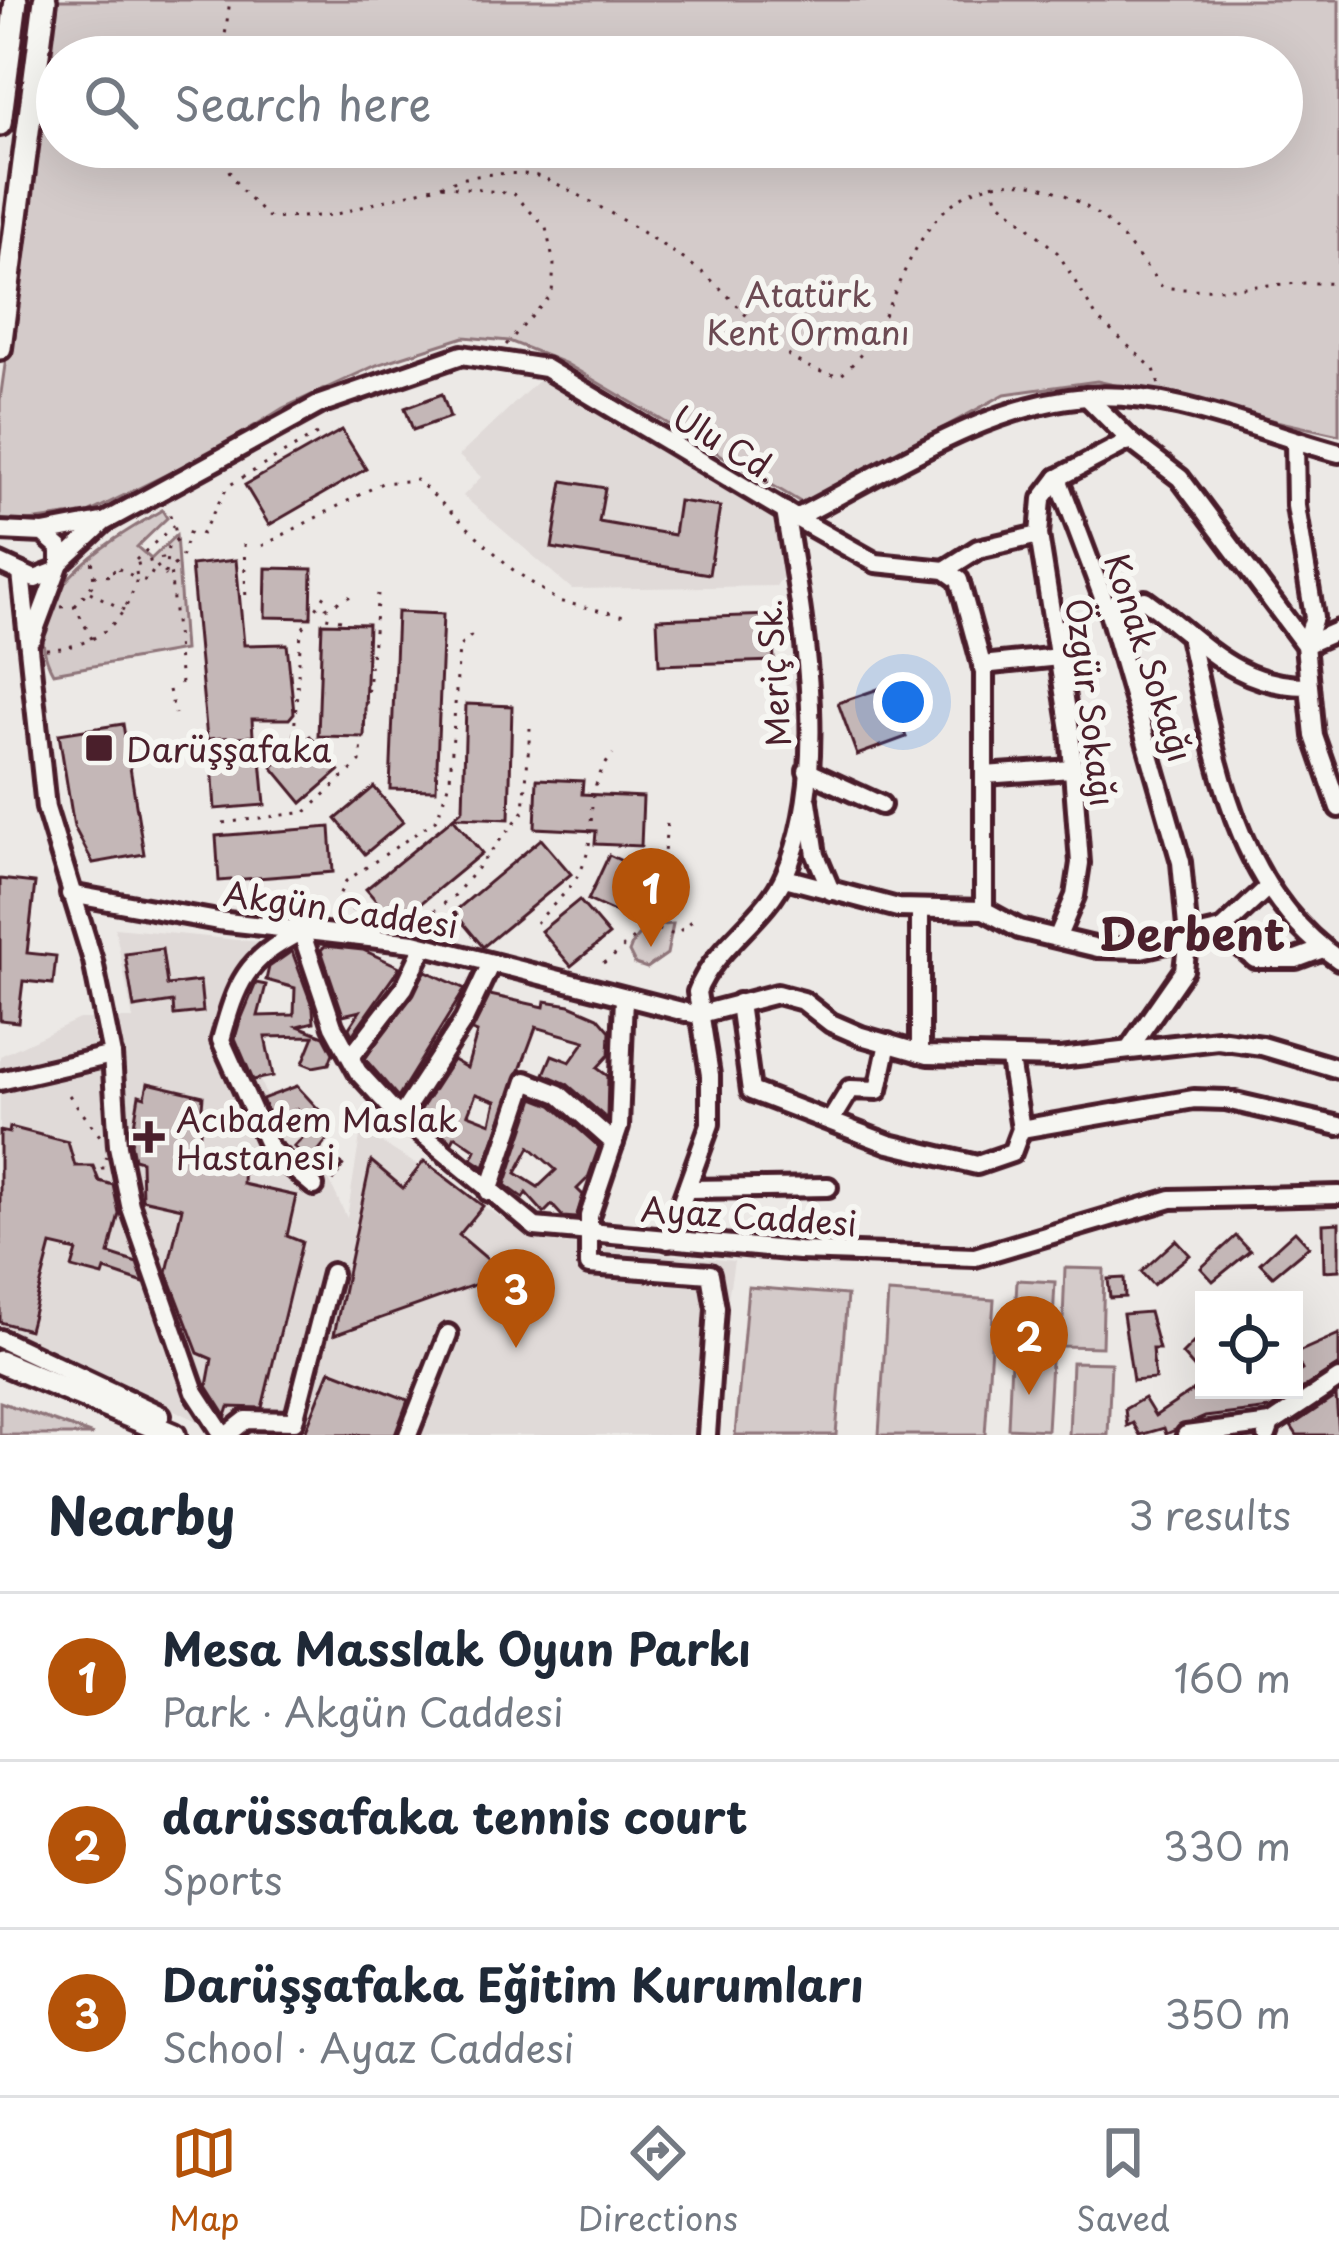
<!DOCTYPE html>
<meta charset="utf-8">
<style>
:root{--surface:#fff;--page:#f2f2f3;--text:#1f2937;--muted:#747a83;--line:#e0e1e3;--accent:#b45309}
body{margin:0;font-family:"Playpen Sans",sans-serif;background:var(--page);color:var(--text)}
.controls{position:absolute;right:36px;bottom:36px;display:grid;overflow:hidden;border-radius:0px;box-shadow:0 12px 48px #0002}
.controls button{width:108px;height:108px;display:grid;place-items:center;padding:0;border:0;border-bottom:3px solid var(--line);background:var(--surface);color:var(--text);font:60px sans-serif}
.you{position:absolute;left:903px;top:702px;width:42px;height:42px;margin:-30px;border:9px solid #fff;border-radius:50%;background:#1a73e8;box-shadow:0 0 0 18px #1a73e833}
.badge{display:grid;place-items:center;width:78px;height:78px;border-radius:50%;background:var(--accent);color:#fff;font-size:39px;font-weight:700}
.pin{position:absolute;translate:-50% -99px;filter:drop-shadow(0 3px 6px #0008)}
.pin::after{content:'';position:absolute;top:63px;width:42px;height:36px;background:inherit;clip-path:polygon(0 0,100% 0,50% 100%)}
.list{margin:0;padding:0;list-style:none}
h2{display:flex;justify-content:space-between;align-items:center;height:156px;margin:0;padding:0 48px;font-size:51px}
h2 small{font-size:39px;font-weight:400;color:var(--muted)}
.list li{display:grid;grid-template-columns:78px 1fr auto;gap:36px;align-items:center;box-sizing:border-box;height:168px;padding:0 48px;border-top:3px solid var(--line)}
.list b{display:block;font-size:45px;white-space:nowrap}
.list p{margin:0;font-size:39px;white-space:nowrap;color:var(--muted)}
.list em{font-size:39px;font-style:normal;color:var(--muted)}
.icon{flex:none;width:66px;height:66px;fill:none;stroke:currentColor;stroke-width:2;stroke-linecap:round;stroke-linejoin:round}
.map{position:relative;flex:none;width:1339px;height:1435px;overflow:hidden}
.search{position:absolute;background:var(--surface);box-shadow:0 12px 48px #0002;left:36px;right:36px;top:36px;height:132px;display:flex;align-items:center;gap:30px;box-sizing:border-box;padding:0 42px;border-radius:66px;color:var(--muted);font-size:45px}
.sheet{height:660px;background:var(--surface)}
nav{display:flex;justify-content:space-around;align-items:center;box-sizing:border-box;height:168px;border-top:3px solid var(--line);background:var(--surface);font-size:33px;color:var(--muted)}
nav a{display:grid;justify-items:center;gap:6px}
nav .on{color:var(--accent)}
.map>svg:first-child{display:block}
</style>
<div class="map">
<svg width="1339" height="1435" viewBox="0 0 1339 1435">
<rect width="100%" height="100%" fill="#ece9e6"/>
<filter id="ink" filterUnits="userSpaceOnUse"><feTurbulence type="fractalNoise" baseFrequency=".00833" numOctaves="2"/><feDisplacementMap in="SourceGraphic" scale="24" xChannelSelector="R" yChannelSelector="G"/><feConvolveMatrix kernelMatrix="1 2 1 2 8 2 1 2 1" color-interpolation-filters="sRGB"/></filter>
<g filter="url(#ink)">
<g fill="#e0dad8">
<polygon points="542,377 772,514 784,575 776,586 572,589 463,496 481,477 459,456"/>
<polygon points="115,928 259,942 241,1027 264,1091 330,1182 347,1218 361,1130 539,1241 734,1261 706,1435 228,1435 114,1382 0,1340 0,1056 79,1019 133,1019"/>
</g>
<g fill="#d4cbca" stroke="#8f757a" stroke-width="3" fill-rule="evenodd">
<path d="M57 0H1339V435L1097 381 1005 394 804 504 565 363 509 341 464 337 377 365 283 408 214 451 88 513 0 525V400ZM57 57H1282V147H57Z"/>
<path d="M162 510 167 518 137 547 151 559 176 535 184 650 53 673C11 597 109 541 162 510Z"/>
<path d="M673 924 667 954 647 968 635 964 629 952C636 930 651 925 673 924Z"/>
<polygon points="1065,1268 1104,1269 1102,1347 1062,1346"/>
<polygon points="1017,1280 1055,1282 1051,1360 1013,1358"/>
<polygon points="748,1287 847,1295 836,1435 735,1435"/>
<polygon points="888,1293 994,1300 985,1435 879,1435"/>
<polygon points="1011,1360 1051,1362 1047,1430 1008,1428"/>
<polygon points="1072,1362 1111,1363 1108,1435 1069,1435"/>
<polygon points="0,1402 93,1435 0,1435"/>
</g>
<g fill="#c4b7b7" stroke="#4a1f2b" stroke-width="3" fill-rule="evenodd">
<polygon points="442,394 450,417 413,430 405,408"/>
<polygon points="342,430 366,469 269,525 245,485"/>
<polygon points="563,481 605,488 599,522 674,535 679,501 720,507 709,574 552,548"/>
<polygon points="236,560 244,645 287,644 294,713 289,719 252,719 253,736 207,739 191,565"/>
<polygon points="266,568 312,569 311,618 265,617"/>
<polygon points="397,612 443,614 436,790 390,789"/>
<polygon points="772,615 774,661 659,665 657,619"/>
<polygon points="322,623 368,624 364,737 318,736"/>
<polygon points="887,686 906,737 857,755 838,703"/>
<polygon points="466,704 512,706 509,819 454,817 463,809"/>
<polygon points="123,724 144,854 93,863 74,827 59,734"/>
<polygon points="310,736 339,771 302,803 272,767"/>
<polygon points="261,759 265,805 215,809 212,763"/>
<polygon points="537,779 583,781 582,794 643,797 641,846 595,844 596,831 535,828"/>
<polygon points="374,787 403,822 365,854 336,819"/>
<polygon points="453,818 482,853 396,924 366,889"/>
<polygon points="330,827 333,872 219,881 216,836"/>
<polygon points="541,839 571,874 483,947 454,912"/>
<polygon points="609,855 650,874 630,919 588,900"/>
<polygon points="0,879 35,883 27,953 56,956 53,984 23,981 18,1022 0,1020"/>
<polygon points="579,900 609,935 571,966 541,931"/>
<polygon points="325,946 363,950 400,967 352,1035 349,1028 360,1011 343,1015 321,950"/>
<polygon points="162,949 167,985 200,981 203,1012 174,1015 173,1002 134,1008 125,954"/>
<polygon points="292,951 313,1008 314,1022 298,1026 324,1036 333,1053 329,1064 313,1067 303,1063 314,1036 265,1037 273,1076 253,1080 235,1038 239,1024 256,983 266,985 258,1016 294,1015 295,988 266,980 269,967"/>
<polygon points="426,971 465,989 398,1097 365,1059"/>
<path d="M490 995 544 1007 545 1001 570 1005 598 1017 610 1031 609 1055 597 1068 608 1076 607 1119 567 1084 544 1074 552 1055 570 1062 585 1041 536 1027 484 1167 472 1159 476 1150 455 1136 452 1142 418 1114 453 1060 467 1068 477 1033 472 1031ZM476 1094 496 1101 491 1123 468 1114Z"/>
<polygon points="148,1083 203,1096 199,1143 244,1153 243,1184 296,1196 287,1236 302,1242 262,1408 229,1407 226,1416 207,1386 212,1359 198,1353 167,1272 182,1208 142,1199 141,1161 134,1159 131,1144 139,1095 145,1097"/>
<polygon points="297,1086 320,1111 302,1117 297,1109 277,1116 281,1125 274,1127 262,1099"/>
<path d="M534 1098 552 1105 599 1147 588 1178 577 1189 583 1195 576 1218 563 1217 552 1205 544 1213 526 1193 523 1198 505 1185ZM530 1147 556 1170 538 1187 516 1173Z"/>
<polygon points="325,1115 335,1130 319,1150 343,1165 334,1180 294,1147"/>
<polygon points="10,1127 68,1142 75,1166 93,1166 99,1181 113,1185 119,1213 109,1254 137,1263 144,1283 105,1270 103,1276 72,1268 77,1251 51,1245 29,1330 0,1322 0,1131 9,1133"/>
<polygon points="371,1161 403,1188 424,1161 483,1206 459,1235 505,1274 334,1335"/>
<polygon points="1339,1223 1339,1270 1324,1271 1323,1224"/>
<polygon points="1295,1231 1309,1246 1273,1276 1260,1263"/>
<polygon points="1236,1236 1250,1251 1213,1281 1201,1268"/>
<polygon points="1176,1240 1190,1255 1153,1285 1141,1272"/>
<polygon points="1124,1278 1125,1297 1110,1298 1108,1279"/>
<polygon points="1149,1312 1159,1349 1152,1349 1155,1379 1133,1381 1123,1314"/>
<polygon points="1339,1334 1339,1365 1270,1409 1205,1417 1166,1434 1164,1428 1140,1435 1133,1423 1127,1426 1125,1409 1144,1398 1155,1416 1203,1384 1219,1398 1235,1390 1294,1390 1294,1375 1302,1370 1294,1354"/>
<polygon points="1199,1337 1204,1364 1197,1371 1182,1354"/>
<polygon points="330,1370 408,1400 395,1435 304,1435"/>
<polygon points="1336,1396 1339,1435 1297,1435 1291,1426"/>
</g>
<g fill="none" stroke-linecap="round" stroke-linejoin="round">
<g stroke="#4a1f2b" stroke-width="26">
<g id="minor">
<polyline points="1087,397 1130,440 1180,478 1305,645 1314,736 1339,808"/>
<polyline points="1295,441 1296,506 1314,617 1305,645"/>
<polyline points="796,518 876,563 945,570 959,580 984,672 984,910 1019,929 1098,948 1141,949 1222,930 1267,888"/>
<polyline points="0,531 43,533 60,548 60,563 32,638"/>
<polyline points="43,533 101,522"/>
<polyline points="0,563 35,579 56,571"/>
<path d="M60 563 104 522 320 404 462 355 545 368 796 518C885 473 984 405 1086 397 1169 390 1260 432 1339 453"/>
<polyline points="945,570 978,549 1039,535"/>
<polyline points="21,573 46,808 93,961 112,1055 118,1146 130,1205 195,1392 223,1435"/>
<path d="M1108 609 1145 600C1201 640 1233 687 1309 686"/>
<path d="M1190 641C1216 757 1233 887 1339 960"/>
<polyline points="1305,645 1339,630"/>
<polyline points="982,665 1059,657"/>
<polyline points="807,771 881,805"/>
<polyline points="984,775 1072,769"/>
<polyline points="808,802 816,855 831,891"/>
<polyline points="785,878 898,908 984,910"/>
<polyline points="70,894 218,921 414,943 697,1015 777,994 803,1001 831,1023 861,1036 928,1055 1060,1058 1218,1040 1262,1046 1339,1069"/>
<polyline points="920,909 920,1053"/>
<polyline points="1222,930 1255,959 1296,959 1323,949"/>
<polyline points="301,931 333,1026 358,1072 392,1109 535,1227 799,1251 975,1257 1171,1199 1339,1195"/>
<path d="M300 932C245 960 237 982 221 1040L270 1149 314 1186"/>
<polyline points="1058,936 1075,896 1080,863 1070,730 1039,535 1042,499 1058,478"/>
<polyline points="624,997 619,1127 589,1216 589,1265 710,1274 716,1308 707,1435"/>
<polyline points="739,1003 751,1091 889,1144 977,1165 1012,1153 1021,1129 1010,1060"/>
<polyline points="1129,1049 1184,970 1188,937 1181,862 1110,616 1058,478 1130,440"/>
<polyline points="351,1057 404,988 424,946"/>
<polyline points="0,1081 112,1055"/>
<polyline points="401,1116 464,1020 491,963"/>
<polyline points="831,1120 850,1089 878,1090 888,1043"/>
<polyline points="1021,1129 1194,1099 1226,1100 1339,1126"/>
<polyline points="688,1189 828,1187"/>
<polyline points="489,1192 526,1081 559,1094 614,1143"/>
<path d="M668 1240 710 1124V1075L697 992C714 947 766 919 785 875 832 769 803 621 785 511"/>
<polyline points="0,1339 161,1415"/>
<polyline points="227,1435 246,1420 294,1421 332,1273"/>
<polyline points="408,1435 448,1334"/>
<polyline points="1186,1435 1271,1424"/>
<polyline points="1267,1435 1271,1424 1339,1379"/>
</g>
</g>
<g stroke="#4a1f2b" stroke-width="30">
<g id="major">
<polyline points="0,124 16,0"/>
<polyline points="0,348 45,0"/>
<polyline points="0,1362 174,1435"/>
</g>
</g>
<g stroke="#4a1f2b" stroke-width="3" stroke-dasharray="3 9" stroke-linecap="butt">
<polyline points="222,57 230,0"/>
<path d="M223 147C225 178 249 200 271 219L333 215 441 185 514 194 546 228 554 264 552 294 506 345"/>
<polyline points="993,182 997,199 1058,253 1097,318 1154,369 1160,388"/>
<path d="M441 185C466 175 506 171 533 175 560 179 678 253 703 273 750 310 775 367 840 376 881 342 893 286 920 242 966 164 1043 168 1108 223 1128 241 1145 266 1162 287 1221 295 1279 279 1339 284"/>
<polyline points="201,535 228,486 317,434"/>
<polyline points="244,544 246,602"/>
<polyline points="262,546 382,483 417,480 512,569 558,601 629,617"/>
<polyline points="136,560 174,525 167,508"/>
<polyline points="165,574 168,547 177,539 174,525"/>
<polyline points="94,575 114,576 113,566 137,578 135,565 166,557"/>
<polyline points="90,592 124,610"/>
<polyline points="75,606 94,583 92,555"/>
<polyline points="61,607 75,606 92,639"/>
<polyline points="341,620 326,617 326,608 351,596"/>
<path d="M46 649C94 648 125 625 137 578L148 581 156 565 165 576"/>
<polyline points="181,684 170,569 181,558 191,527"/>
<polyline points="169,690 175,714"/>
<polyline points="215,757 274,749 294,735 301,631 327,592"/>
<polyline points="223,823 306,812 360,762 378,594"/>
<polyline points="667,824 656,929 675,935 692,921"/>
<path d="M536 923C553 904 575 887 584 863 600 820 579 797 613 754"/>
<polyline points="400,924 350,909 339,895 346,881 437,819 450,779 459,647 472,635"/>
<polyline points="415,926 455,895 524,811 530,728"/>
<path d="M603 963C624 952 635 929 658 923"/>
<polyline points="69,1095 100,1136"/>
<polyline points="106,1156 102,1168 107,1168"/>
</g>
<use href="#minor" stroke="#f6f6f2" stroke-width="16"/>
<use href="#major" stroke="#f6f6f2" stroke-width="21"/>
</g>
</g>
<g fill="#4a1f2b" stroke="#f6f6f2" stroke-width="4.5">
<rect x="84" y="733" width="30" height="30" rx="6"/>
<path d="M143 1119h12v12h12v12h-12v12h-12v-12h-12v-12h12z"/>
</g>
<g text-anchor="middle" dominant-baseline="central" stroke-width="12" stroke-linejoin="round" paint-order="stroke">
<g font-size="33" fill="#6c4a53" stroke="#f6f6f2">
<text x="808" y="293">Atatürk<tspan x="808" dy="38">Kent Ormanı</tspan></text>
</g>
<g font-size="33" fill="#4a1f2b" stroke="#f6f6f2">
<text transform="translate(726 442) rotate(31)">Ulu Cd.</text>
<text transform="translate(1150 657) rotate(72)">Konak Sokağı</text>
<text transform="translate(772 673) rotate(-94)">Meriç Sk.</text>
<text transform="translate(1092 702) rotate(83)">Özgür Sokağı</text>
<text transform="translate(341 908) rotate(8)">Akgün Caddesi</text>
<text transform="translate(749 1215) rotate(4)">Ayaz Caddesi</text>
</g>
<g font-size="33" fill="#4a1f2b" stroke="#f6f6f2" text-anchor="start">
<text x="126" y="748">Darüşşafaka</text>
<text x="176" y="1118">Acıbadem Maslak<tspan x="176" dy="38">Hastanesi</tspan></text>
</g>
<g font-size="45" font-weight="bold" fill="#4a1f2b" stroke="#f6f6f2">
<text x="1192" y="932">Derbent</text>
</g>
</g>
</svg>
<div class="controls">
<button><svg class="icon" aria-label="locate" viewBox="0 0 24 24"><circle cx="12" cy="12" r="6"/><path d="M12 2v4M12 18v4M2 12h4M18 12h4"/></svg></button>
</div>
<div class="you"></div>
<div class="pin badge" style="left:651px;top:947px">1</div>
<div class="pin badge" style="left:1029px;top:1395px">2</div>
<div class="pin badge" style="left:516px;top:1348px">3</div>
<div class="search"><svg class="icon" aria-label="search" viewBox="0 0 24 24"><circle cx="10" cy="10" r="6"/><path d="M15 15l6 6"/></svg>Search here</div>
</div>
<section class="sheet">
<h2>Nearby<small>3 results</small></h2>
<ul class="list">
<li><span class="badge">1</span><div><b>Mesa Masslak Oyun Parkı</b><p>Park · Akgün Caddesi</p></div><em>160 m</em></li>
<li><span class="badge">2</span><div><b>darüssafaka tennis court</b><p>Sports</p></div><em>330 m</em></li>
<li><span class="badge">3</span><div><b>Darüşşafaka Eğitim Kurumları</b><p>School · Ayaz Caddesi</p></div><em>350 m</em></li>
</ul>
</section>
<nav>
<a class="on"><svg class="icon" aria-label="map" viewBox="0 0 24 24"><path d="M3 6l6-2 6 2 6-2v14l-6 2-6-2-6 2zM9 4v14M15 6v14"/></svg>Map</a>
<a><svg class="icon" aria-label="directions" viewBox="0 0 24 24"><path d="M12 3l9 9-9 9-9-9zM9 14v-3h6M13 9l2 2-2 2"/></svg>Directions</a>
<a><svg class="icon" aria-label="saved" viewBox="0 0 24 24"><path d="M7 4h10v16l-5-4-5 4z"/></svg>Saved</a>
</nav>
